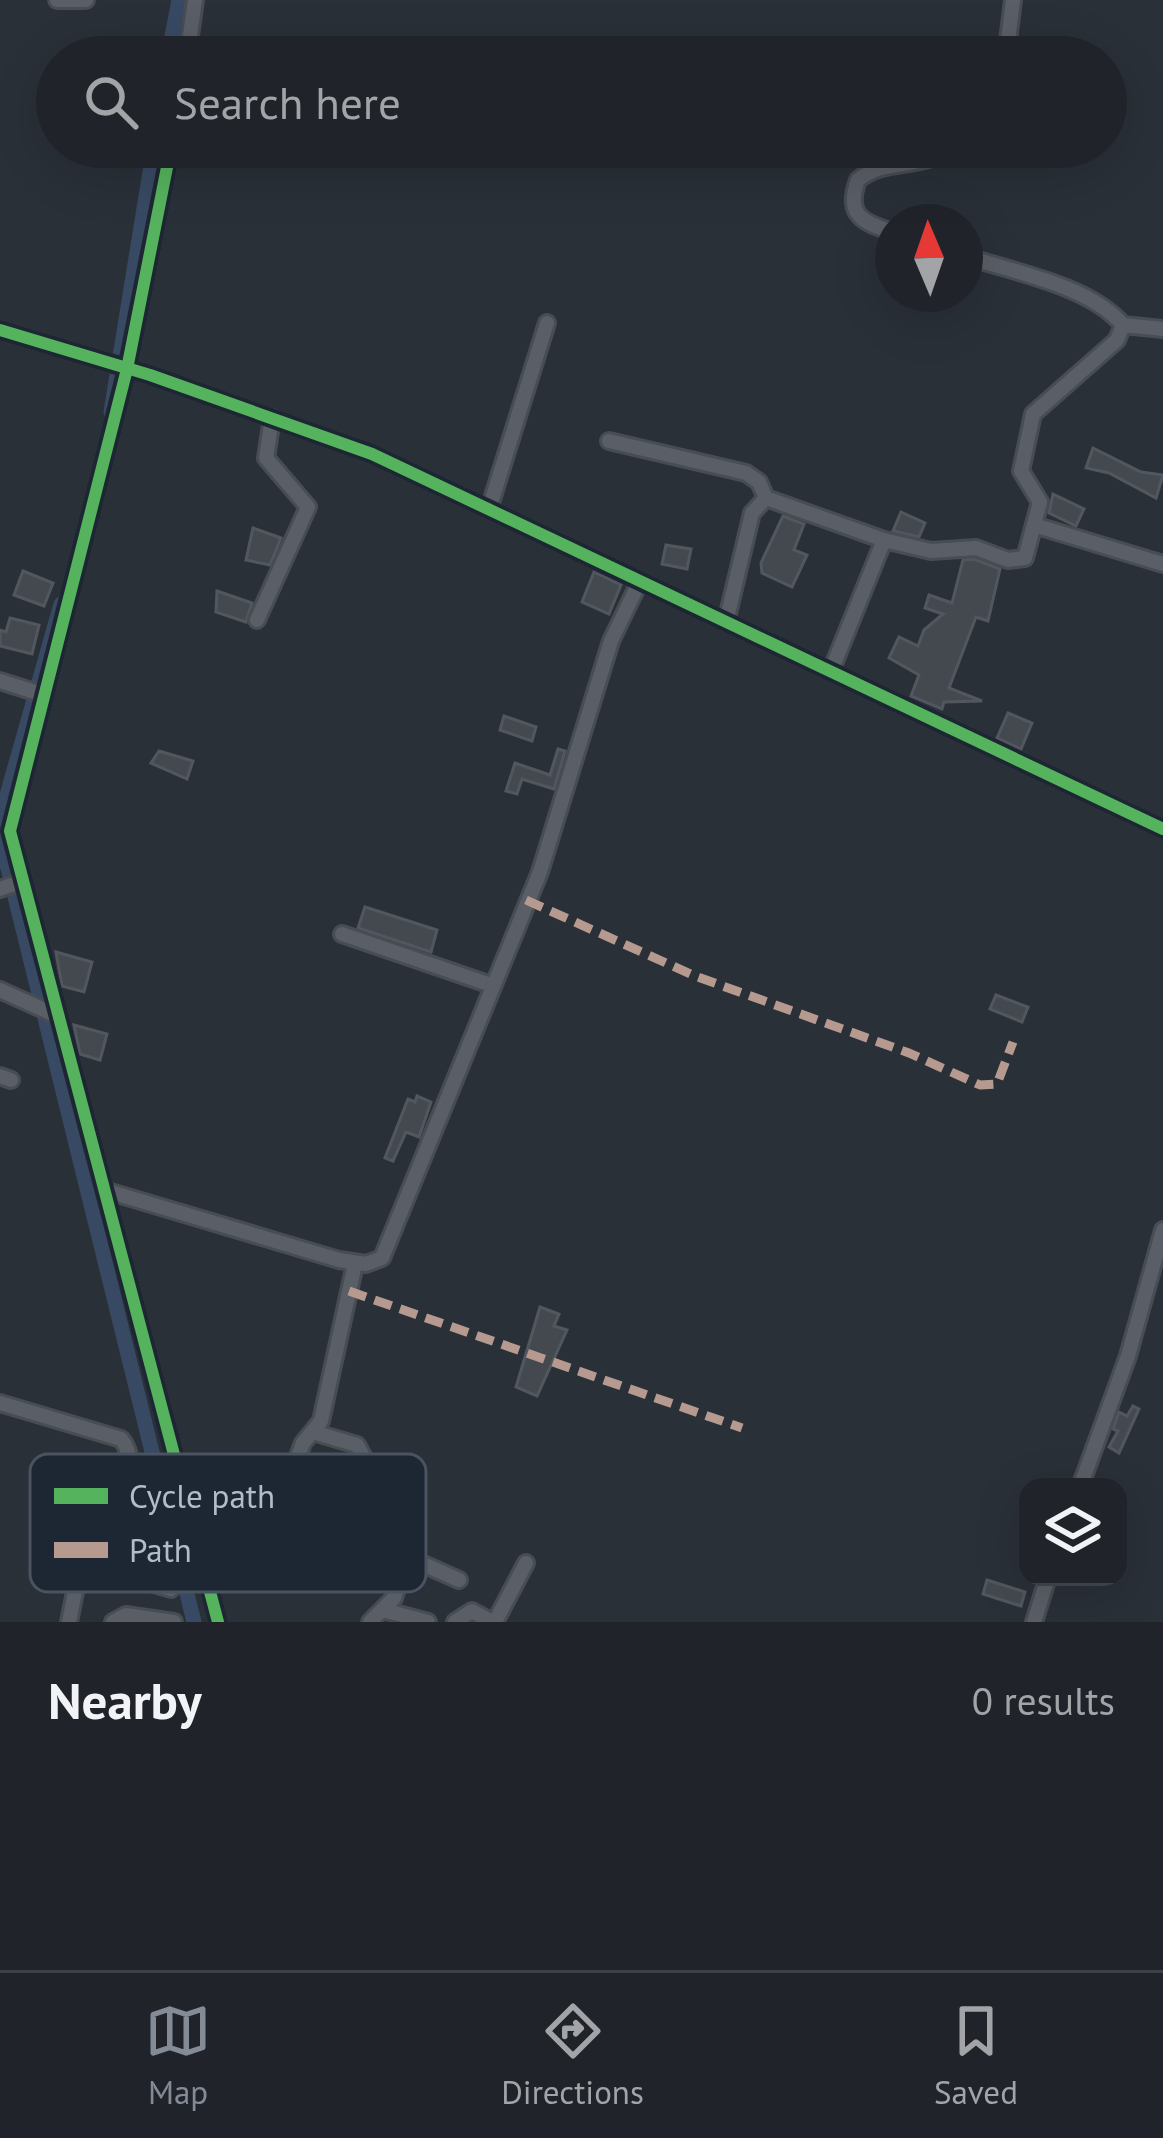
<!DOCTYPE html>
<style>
:root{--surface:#20242a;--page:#282c32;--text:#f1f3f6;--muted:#a2a4a8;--line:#3d4147;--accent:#848b96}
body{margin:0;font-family:"PT Sans",sans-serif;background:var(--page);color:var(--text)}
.controls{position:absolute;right:36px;bottom:36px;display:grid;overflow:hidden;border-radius:24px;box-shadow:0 12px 48px #0002}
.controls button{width:108px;height:108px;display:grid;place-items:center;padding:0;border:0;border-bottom:3px solid var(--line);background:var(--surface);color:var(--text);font:60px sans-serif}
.compass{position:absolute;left:875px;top:204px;width:108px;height:108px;border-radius:50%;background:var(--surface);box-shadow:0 12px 48px #0002;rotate:358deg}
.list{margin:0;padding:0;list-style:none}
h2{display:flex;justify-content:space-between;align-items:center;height:156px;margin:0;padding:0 48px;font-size:51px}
h2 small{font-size:39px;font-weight:400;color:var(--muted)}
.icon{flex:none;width:66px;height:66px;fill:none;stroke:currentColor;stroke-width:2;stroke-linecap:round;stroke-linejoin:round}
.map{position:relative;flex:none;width:1163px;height:1622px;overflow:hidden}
.search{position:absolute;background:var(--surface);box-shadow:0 12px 48px #0002;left:36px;right:36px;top:36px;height:132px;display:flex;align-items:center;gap:30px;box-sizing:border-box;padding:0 42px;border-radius:66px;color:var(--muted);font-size:45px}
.sheet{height:348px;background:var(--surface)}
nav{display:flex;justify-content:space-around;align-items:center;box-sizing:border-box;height:168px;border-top:3px solid var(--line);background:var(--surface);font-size:33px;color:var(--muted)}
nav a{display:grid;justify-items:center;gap:6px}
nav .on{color:var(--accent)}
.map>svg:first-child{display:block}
</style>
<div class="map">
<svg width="1163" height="1622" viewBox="0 0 1163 1622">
<rect width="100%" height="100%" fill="#2a3038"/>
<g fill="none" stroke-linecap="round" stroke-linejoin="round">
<g stroke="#384963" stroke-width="15">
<polyline points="168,57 179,0"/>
<polyline points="111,412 154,147"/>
<polyline points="0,820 61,604"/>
<polyline points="0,836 194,1622"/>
</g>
</g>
<g fill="#444950" stroke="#52575f" stroke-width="3">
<polygon points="1093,448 1141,472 1163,475 1156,498 1109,473 1086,468"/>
<polygon points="1053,494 1084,509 1076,526 1049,513"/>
<polygon points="901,512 925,523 919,537 893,531"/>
<polygon points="783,516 804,524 794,550 807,555 792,587 762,573 761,563"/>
<polygon points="253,528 281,538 270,565 246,560"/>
<polygon points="666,545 691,549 687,569 662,564"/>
<polygon points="974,559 1000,569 988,621 976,617 949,688 982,701 944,702 942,709 911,696 919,675 889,658 899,637 918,646 924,630 943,614 925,608 929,595 952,603 963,560"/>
<polygon points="23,571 53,583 44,606 14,595"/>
<polygon points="594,572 621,585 609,614 582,602"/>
<polygon points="217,591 252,603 246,622 216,612"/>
<polygon points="10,618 39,625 32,654 0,646 0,630 6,632"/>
<polygon points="1008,713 1032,723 1021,749 997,738"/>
<polygon points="504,716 536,727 532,741 500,730"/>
<polygon points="558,749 565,751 554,789 522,779 517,794 506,791 515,763 550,775"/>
<polygon points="159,751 193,761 187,779 151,763"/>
<polygon points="365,907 437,930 431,952 358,928"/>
<polygon points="56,952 92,962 84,992 62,986"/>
<polygon points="996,995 1028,1007 1022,1022 990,1009"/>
<polygon points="74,1025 107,1034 100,1060 80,1054"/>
<polygon points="417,1096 431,1102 419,1137 406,1132 393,1161 385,1158 408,1099 415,1102"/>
<polygon points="540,1307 559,1314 554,1326 567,1330 537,1396 516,1387"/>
<polygon points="1133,1406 1139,1409 1119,1453 1109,1447 1118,1431 1113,1429 1119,1412 1127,1416"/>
<polygon points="987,1580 1025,1592 1021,1606 983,1594"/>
</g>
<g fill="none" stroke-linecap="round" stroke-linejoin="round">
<g stroke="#484c53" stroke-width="20">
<g id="minor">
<polyline points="57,0 86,0"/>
<polyline points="187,57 195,0"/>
<polyline points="1006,57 1013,0"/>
<polyline points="171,147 127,369 10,831 218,1622"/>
<path d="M893 232C863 223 845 215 858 180 885 157 925 170 952 147"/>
<polyline points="1123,325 1163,329"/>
<polyline points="0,330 150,375 372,454 1163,829"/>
<polyline points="609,441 746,473 759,482 766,498"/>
<polyline points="489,509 547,323"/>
<polyline points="1034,525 1163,564"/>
<polyline points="257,620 308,507 266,458 272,418"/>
<path d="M726 622 752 513 766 498 884 540 931 551 976 548 1008 560 1025 558 1040 502 1021 471 1033 414 1117 340 1123 325C1089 285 1013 272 965 256"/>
<polyline points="831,671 884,540"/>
<polyline points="0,681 44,695"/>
<polyline points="0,889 20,882"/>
<polyline points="342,934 491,985"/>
<polyline points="0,990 53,1014"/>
<polyline points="0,1076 11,1080"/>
<polyline points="104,1190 339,1260 366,1264 382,1258 540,872 611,641 640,581"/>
<path d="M0 1403 121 1439C146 1467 111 1532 102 1565"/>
<polyline points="313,1432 357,1445 363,1456 357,1479 326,1505 331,1525 382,1559 423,1564 459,1580"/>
<polyline points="1080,1487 1128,1356 1163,1230"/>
<polyline points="272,1528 303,1443 321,1421 355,1264"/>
<polyline points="383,1610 428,1622"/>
<polyline points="69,1622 81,1562 171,1589"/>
<polyline points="113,1622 126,1615 174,1622"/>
<polyline points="370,1622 394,1598 404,1565"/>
<polyline points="455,1622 472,1611 492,1622"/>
<polyline points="495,1622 526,1563"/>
<polyline points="1034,1622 1048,1577"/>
</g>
</g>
<use href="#minor" stroke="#5a5e66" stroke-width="14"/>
<g stroke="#b69a8f" stroke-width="9" stroke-dasharray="18 9" stroke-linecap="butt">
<polyline points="526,900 695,976 909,1053 980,1085 997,1084 1013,1042"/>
<polyline points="349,1291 742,1428"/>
</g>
<g stroke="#1d2633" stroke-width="20">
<g id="cycleway">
<polyline points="171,147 127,369 10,831 218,1622"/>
<polyline points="0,330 150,375 372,454 1163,829"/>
</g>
</g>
<use href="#cycleway" stroke="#56b35d" stroke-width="12"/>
</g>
<rect x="30" y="1454" width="396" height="138" rx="18" fill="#1d2633" stroke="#4a5360" stroke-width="3"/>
<rect x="54" y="1488" width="54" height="16" fill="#56b35d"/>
<rect x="54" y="1542" width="54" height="16" fill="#b69a8f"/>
<g font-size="33" fill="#b4bcc9">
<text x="129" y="1508">Cycle path</text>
<text x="129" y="1562">Path</text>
</g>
</svg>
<div class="controls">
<button><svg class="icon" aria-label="layers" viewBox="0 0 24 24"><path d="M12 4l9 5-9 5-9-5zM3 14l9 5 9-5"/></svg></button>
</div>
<svg class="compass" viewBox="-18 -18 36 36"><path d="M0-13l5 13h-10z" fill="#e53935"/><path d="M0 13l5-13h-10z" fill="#a2a4a8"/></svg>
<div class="search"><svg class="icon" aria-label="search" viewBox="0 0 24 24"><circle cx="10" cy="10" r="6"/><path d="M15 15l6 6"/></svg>Search here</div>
</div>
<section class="sheet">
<h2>Nearby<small>0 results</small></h2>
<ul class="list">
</ul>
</section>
<nav>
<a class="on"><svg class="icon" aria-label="map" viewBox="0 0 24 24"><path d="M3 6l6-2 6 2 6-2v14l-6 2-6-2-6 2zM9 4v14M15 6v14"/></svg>Map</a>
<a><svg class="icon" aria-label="directions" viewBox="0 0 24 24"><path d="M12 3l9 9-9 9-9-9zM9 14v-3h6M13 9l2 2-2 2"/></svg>Directions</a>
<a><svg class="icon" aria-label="saved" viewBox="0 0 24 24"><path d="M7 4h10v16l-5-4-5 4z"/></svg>Saved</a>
</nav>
